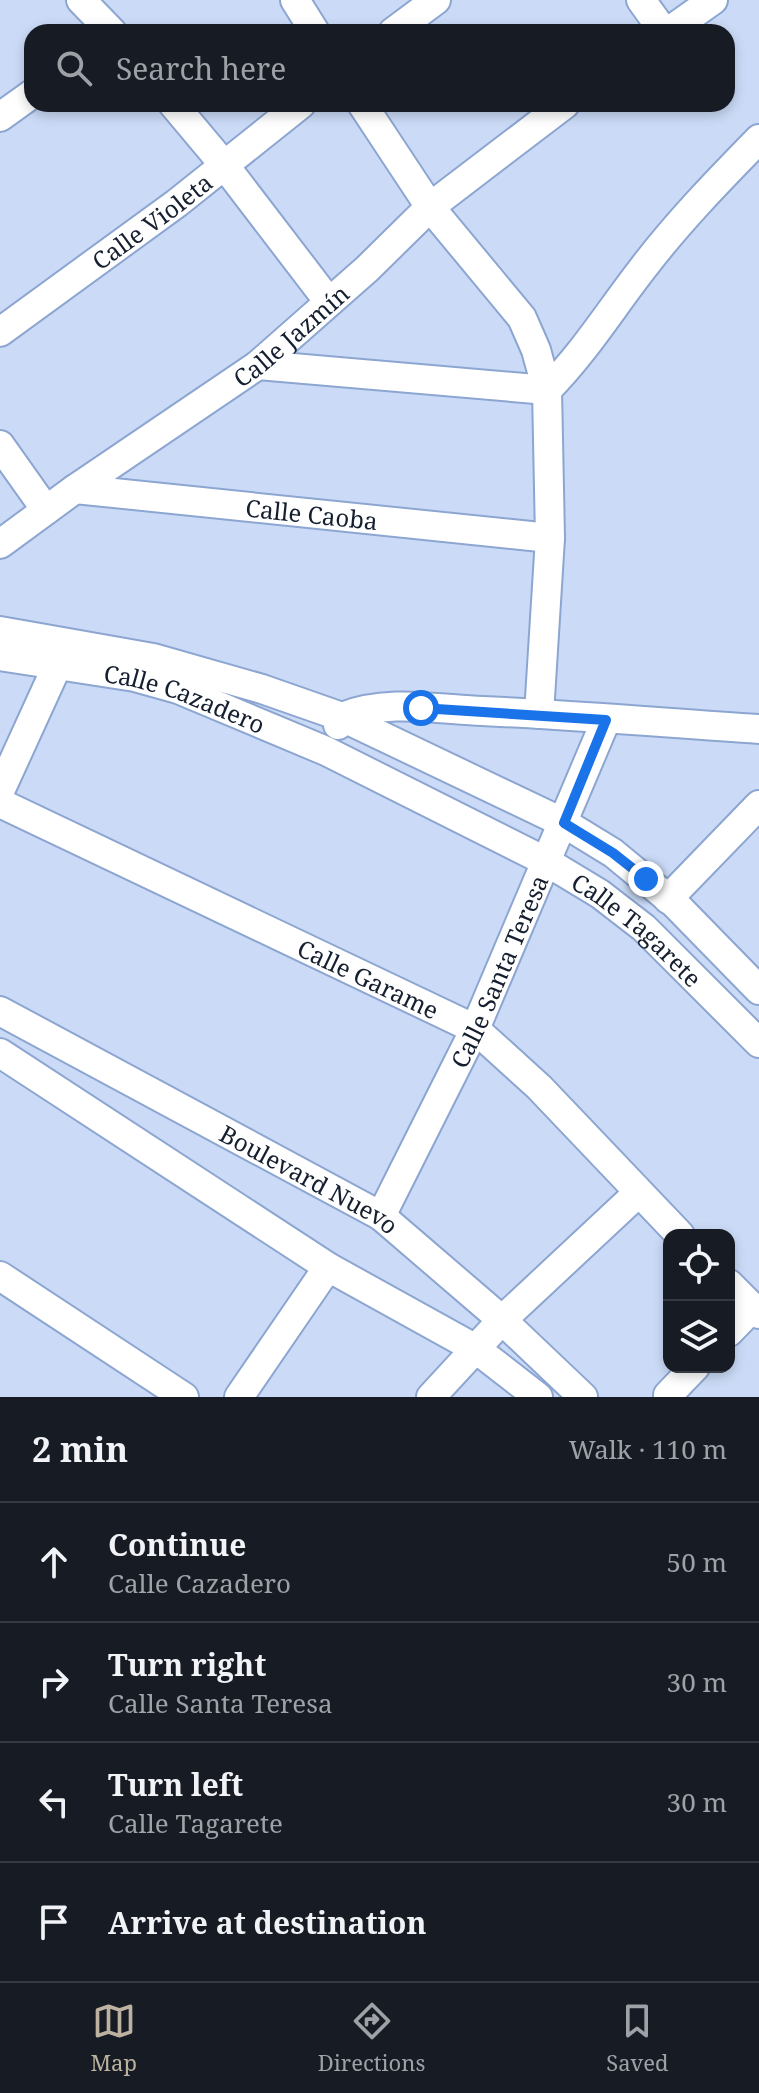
<!DOCTYPE html>
<meta charset="utf-8">
<style>
:root{--surface:#171b24;--page:#242831;--text:#f1f3f6;--muted:#9ea1a6;--line:#363941;--accent:#bcb29f}
body{margin:0;font-family:"Noto Serif",serif;background:var(--page);color:var(--text)}
.controls{position:absolute;right:24px;bottom:24px;display:grid;overflow:hidden;border-radius:16px;box-shadow:0 4px 12px #0003}
.controls button{width:72px;height:72px;display:grid;place-items:center;padding:0;border:0;border-bottom:2px solid var(--line);background:var(--surface);color:var(--text);font:40px sans-serif}
.stop{position:absolute;width:24px;height:24px;margin:-18px;border:6px solid #1a73e8;border-radius:50%;background:#fff}
.stop.end{background:#1a73e8;border-color:#fff;box-shadow:0 2px 8px #0008}
.list{margin:0;padding:0;list-style:none}
h2{display:flex;justify-content:space-between;align-items:center;height:104px;margin:0;padding:0 32px;font-size:34px}
h2 small{font-size:26px;font-weight:400;color:var(--muted)}
.list li{display:grid;grid-template-columns:52px 1fr auto;gap:24px;align-items:center;box-sizing:border-box;height:120px;padding:0 32px;border-top:2px solid var(--line)}
.list b{display:block;font-size:30px;white-space:nowrap}
.list p{margin:0;font-size:26px;white-space:nowrap;color:var(--muted)}
.list em{font-size:26px;font-style:normal;color:var(--muted)}
.icon{flex:none;width:44px;height:44px;fill:none;stroke:currentColor;stroke-width:2;stroke-linecap:round;stroke-linejoin:round}
.map{position:relative;flex:none;width:759px;height:1397px;overflow:hidden}
.search{position:absolute;background:var(--surface);box-shadow:0 4px 12px #0003;left:24px;right:24px;top:24px;height:88px;display:flex;align-items:center;gap:20px;box-sizing:border-box;padding:0 28px;border-radius:24px;color:var(--muted);font-size:30px}
.sheet{height:584px;background:var(--surface)}
nav{display:flex;justify-content:space-around;align-items:center;box-sizing:border-box;height:112px;border-top:2px solid var(--line);background:var(--surface);font-size:22px;color:var(--muted)}
nav a{display:grid;justify-items:center;gap:4px}
nav .on{color:var(--accent)}
.map>svg:first-child{display:block}
</style>
<div class="map">
<svg width="759" height="1397" viewBox="0 0 759 1397">
<rect width="100%" height="100%" fill="#cbdbf7"/>
<g fill="none" stroke-linecap="round" stroke-linejoin="round">
<g stroke="#8ca6d1" stroke-width="32">
<g id="street">
<polyline points="81,0 112,32"/>
<polyline points="295,0 315,32"/>
<polyline points="641,0 664,32"/>
<polyline points="393,32 436,0"/>
<polyline points="668,32 713,0"/>
<polyline points="173,104 225,166 329,302"/>
<polyline points="362,104 430,207 522,318 536,350 547,390 550,538 539,714"/>
<polyline points="0,117 32,94"/>
<path id="s1" d="M0 332 177 203 301 104"/>
<path d="M258 365 547 390C584 353 611 309 643 268 678 222 718 181 759 139"/>
<polyline points="0,445 46,510"/>
<path id="s2" d="M75 489 550 538"/>
<path id="s3" d="M0 544 75 489 258 365 367 269 430 207 565 104"/>
<polyline points="0,631 153,658 262,689 342,717 564,823 613,853 675,904 759,990"/>
<path id="s4" d="M0 656 135 677 178 689 326 751 547 862 600 894 644 928 759 1043"/>
<path d="M338 725 342 717C385 699 437 709 482 711 575 715 667 723 759 729"/>
<polyline points="0,791 58,664 61,645"/>
<path id="s5" d="M0 803 475 1029 539 1087 680 1235"/>
<polyline points="668,899 759,805"/>
<path id="s6" d="M0 1011 381 1216 502 1320 583 1397"/>
<polyline points="0,1053 328,1267 476,1349 538,1397"/>
<path id="s7" d="M381 1216 475 1029 606 720"/>
<polyline points="0,1276 184,1397"/>
<polyline points="729,1284 759,1314"/>
<polyline points="729,1332 753,1307"/>
<polyline points="668,1395 695,1367"/>
<polyline points="239,1397 328,1267"/>
<polyline points="431,1397 502,1320 638,1193"/>
</g>
</g>
<use href="#street" stroke="#fff" stroke-width="28"/>
</g>
<g fill="none" stroke-linecap="round" stroke-linejoin="round">
<polyline stroke="#1a73e8" stroke-width="10" points="421,708 606,720 564,823 613,853 646,879"/>
</g>
<g text-anchor="middle" dominant-baseline="central" stroke-width="7" stroke-linejoin="round" paint-order="stroke">
<g font-size="24" fill="#151f2f" stroke="#dde8fb">
<text stroke="none"><textPath href="#s1" startOffset="188">Calle Violeta</textPath></text>
<text stroke="none"><textPath href="#s3" startOffset="358">Calle Jazmín</textPath></text>
<text stroke="none"><textPath href="#s2" startOffset="238">Calle Caoba</textPath></text>
<text stroke="none"><textPath href="#s4" startOffset="190">Calle Cazadero</textPath></text>
<text stroke="none"><textPath href="#s4" startOffset="702">Calle Tagarete</textPath></text>
<text stroke="none"><textPath href="#s7" startOffset="272">Calle Santa Teresa</textPath></text>
<text stroke="none"><textPath href="#s5" startOffset="408">Calle Garame</textPath></text>
<text stroke="none"><textPath href="#s6" startOffset="352">Boulevard Nuevo</textPath></text>
</g>
</g>
</svg>
<div class="controls">
<button><svg class="icon" aria-label="locate" viewBox="0 0 24 24"><circle cx="12" cy="12" r="6"/><path d="M12 2v4M12 18v4M2 12h4M18 12h4"/></svg></button>
<button><svg class="icon" aria-label="layers" viewBox="0 0 24 24"><path d="M12 4l9 5-9 5-9-5zM3 14l9 5 9-5"/></svg></button>
</div>
<div class="stop" style="left:421px;top:708px"></div>
<div class="stop end" style="left:646px;top:879px"></div>
<div class="search"><svg class="icon" aria-label="search" viewBox="0 0 24 24"><circle cx="10" cy="10" r="6"/><path d="M15 15l6 6"/></svg>Search here</div>
</div>
<section class="sheet">
<h2>2 min<small>Walk · 110 m</small></h2>
<ul class="list">
<li><svg class="icon" aria-label="ahead" viewBox="0 0 24 24"><path d="M12 20V5M6 11l6-6 6 6"/></svg><div><b>Continue</b><p>Calle Cazadero</p></div><em>50 m</em></li>
<li><svg class="icon" aria-label="right" viewBox="0 0 24 24"><path d="M7 20v-9h11M14 6l5 5-5 5"/></svg><div><b>Turn right</b><p>Calle Santa Teresa</p></div><em>30 m</em></li>
<li><svg class="icon" aria-label="left" viewBox="0 0 24 24"><path d="M17 20v-9H6M10 6l-5 5 5 5"/></svg><div><b>Turn left</b><p>Calle Tagarete</p></div><em>30 m</em></li>
<li><svg class="icon" aria-label="arrive" viewBox="0 0 24 24"><path d="M6 21V4h12l-3 4 3 4H6"/></svg><div><b>Arrive at destination</b></div></li>
</ul>
</section>
<nav>
<a class="on"><svg class="icon" aria-label="map" viewBox="0 0 24 24"><path d="M3 6l6-2 6 2 6-2v14l-6 2-6-2-6 2zM9 4v14M15 6v14"/></svg>Map</a>
<a><svg class="icon" aria-label="directions" viewBox="0 0 24 24"><path d="M12 3l9 9-9 9-9-9zM9 14v-3h6M13 9l2 2-2 2"/></svg>Directions</a>
<a><svg class="icon" aria-label="saved" viewBox="0 0 24 24"><path d="M7 4h10v16l-5-4-5 4z"/></svg>Saved</a>
</nav>
